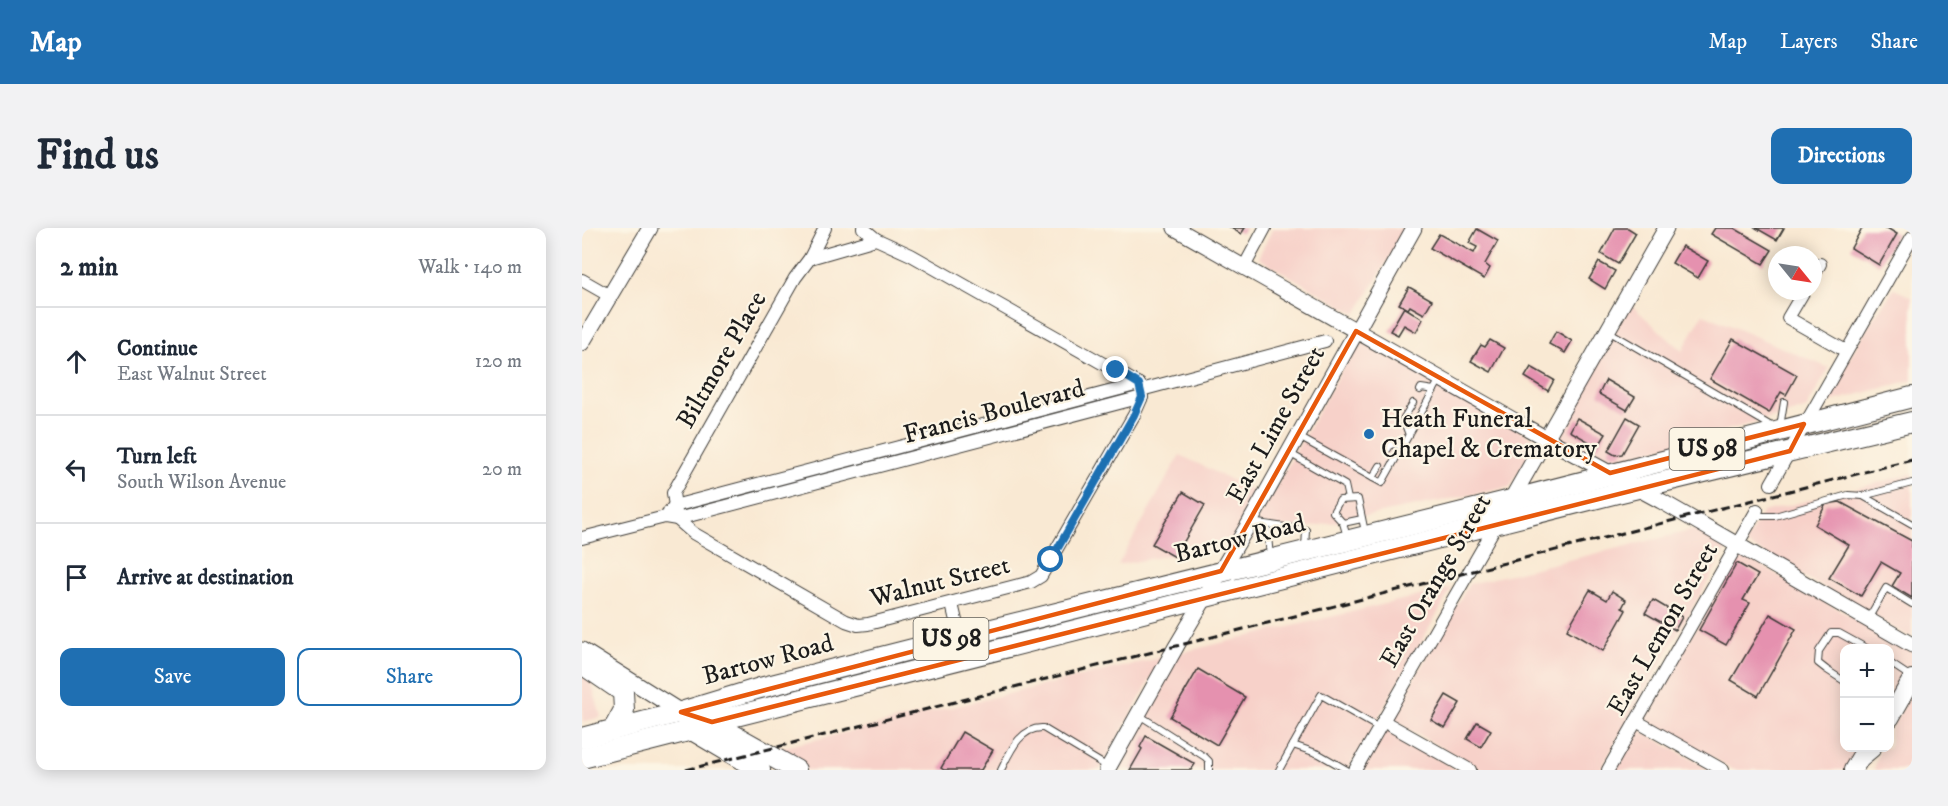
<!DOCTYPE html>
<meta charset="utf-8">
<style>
:root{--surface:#fff;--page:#f2f2f3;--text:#1f2937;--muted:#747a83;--line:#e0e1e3;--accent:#1f6fb2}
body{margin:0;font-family:"IM FELL DW Pica",serif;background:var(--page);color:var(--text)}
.controls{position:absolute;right:18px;bottom:18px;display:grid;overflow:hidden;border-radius:12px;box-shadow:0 3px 15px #0003}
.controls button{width:54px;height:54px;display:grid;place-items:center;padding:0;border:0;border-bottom:2px solid var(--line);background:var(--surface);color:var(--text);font:30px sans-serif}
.compass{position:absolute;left:1186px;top:18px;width:54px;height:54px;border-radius:50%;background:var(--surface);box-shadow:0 3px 15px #0003;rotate:120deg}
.stop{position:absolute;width:18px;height:18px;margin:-14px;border:4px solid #1f6fb2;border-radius:50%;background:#fff}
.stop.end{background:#1f6fb2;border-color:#fff;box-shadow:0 2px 6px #0008}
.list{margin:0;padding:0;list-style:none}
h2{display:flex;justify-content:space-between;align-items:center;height:78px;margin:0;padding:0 24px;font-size:26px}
h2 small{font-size:20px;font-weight:400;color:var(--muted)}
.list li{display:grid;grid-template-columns:39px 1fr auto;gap:18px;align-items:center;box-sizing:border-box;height:108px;padding:0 24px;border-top:2px solid var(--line)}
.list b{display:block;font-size:22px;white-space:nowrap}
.list p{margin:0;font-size:20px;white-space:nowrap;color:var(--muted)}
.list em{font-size:20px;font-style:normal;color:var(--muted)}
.actions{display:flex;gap:12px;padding:18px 24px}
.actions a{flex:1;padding:14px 0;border:2px solid var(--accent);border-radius:12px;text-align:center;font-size:21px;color:var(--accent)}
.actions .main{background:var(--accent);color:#fff}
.icon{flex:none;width:33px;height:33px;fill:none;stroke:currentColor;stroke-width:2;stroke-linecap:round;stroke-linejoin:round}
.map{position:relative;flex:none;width:1330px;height:542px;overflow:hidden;border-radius:12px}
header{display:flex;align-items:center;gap:36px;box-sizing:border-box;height:84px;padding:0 30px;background:var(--accent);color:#fff}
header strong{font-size:28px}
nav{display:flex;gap:33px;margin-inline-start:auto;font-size:21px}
.intro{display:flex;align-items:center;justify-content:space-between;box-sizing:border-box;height:144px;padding:0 36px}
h1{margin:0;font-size:42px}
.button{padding:15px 27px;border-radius:12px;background:var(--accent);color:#fff;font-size:21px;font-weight:700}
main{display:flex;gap:36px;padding:0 36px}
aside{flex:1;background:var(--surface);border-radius:12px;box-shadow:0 3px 15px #0003}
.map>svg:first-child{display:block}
</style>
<header>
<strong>Map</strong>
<nav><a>Map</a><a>Layers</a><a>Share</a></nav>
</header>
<div class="intro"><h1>Find us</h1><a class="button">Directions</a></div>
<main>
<aside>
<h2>2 min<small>Walk · 140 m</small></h2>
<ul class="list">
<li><svg class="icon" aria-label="ahead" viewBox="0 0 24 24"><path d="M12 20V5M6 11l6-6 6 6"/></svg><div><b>Continue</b><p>East Walnut Street</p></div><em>120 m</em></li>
<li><svg class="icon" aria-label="left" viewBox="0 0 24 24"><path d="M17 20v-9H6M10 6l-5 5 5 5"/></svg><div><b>Turn left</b><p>South Wilson Avenue</p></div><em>20 m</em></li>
<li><svg class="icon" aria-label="arrive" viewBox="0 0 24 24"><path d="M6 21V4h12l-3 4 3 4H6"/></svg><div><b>Arrive at destination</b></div></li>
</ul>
<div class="actions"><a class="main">Save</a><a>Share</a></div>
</aside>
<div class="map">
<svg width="1330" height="542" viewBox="0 0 1330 542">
<rect width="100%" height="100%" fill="#fcf5e5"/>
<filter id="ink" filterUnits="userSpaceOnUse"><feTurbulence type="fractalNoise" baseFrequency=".0167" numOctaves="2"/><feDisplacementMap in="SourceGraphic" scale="12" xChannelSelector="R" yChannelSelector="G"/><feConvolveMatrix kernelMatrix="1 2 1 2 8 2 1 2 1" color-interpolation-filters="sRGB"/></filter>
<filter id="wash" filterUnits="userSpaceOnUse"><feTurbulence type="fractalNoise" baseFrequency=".008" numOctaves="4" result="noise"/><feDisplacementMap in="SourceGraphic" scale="24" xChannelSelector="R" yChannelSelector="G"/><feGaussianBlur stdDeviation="1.35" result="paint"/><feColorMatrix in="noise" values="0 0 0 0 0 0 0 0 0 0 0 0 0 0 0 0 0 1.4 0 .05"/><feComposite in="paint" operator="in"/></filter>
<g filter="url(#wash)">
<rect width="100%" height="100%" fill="#f9e9d3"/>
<g fill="#f7d1c9">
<polygon points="691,0 825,0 774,86 676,30"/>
<polygon points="1312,61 1330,69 1330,152 1241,176 1288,95"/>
<polygon points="1048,76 1100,123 1121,86 1247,140 1224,181 1021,235 972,208"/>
<polygon points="777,111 955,212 928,259 664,312"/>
<polygon points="598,227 676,265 648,315 536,337"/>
<polygon points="1330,246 1330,410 1163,315 1181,284"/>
<polygon points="1116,301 1146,318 1018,542 899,542 809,491 887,356"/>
<polygon points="1157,325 1330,423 1330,438 1308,477 1308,421 1262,421 1262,520 1281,520 1264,542 1152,542 1062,491"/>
<polygon points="870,360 766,542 532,542 597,425"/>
<polygon points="581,429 518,542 225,542 190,522"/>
<polygon points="0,446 9,452 19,489 0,494"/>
<polygon points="1330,464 1330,542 1292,542 1297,522 1299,520 1308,520 1308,502"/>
<polygon points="803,501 876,542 780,542"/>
<polygon points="1056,501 1129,542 1033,542"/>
</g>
<g id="blocks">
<g fill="#e591af">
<polygon points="649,0 663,0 659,6"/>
<polygon points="1033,0 1046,0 1054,5 1036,36 1019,26"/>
<polygon points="1133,0 1152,0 1190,22 1181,36 1129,6"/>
<polygon points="1174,0 1202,0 1195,12"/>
<polygon points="1280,0 1305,0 1315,6 1297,37 1269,20"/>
<polygon points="895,1 916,13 903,36 908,40 902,51 848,20 857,6 892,25 895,19 887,15"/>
<polygon points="1100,18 1126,33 1116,50 1090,35"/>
<polygon points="1017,34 1033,43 1023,61 1007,51"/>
<polygon points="827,59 850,72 842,86 828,78 826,81 817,76"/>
<polygon points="822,79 841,91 834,104 822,97 816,107 808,103"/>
<polygon points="974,103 990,113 983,125 967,116"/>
<polygon points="1151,111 1215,147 1204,167 1199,164 1187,185 1128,151"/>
<polygon points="908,112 922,120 909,144 889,133 899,117 903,119"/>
<polygon points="949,139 972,152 966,163 943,149"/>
<polygon points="1024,152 1053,169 1045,182 1017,166"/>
<polygon points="1045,189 1057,196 1040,226 1033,227 1026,223"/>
<polygon points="995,190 1024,206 1016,219 988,203"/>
<polygon points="601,264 623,277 593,329 570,316"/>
<polygon points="1258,274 1330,313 1330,370 1310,358 1318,345 1299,334 1279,368 1247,350 1267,317 1233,297 1244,276"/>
<polygon points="1155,335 1176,347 1161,372 1168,375 1144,417 1117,402"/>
<polygon points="1008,362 1025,372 1030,363 1044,372 1040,380 1044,382 1021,423 985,402"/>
<polygon points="1071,372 1100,389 1093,402 1063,385"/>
<polygon points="1188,386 1214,401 1176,468 1149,452"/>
<polygon points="616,441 663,469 635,517 588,489"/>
<polygon points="864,467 878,475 863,500 849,492"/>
<polygon points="895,494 909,502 899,519 885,511"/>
<polygon points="380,504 411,522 399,542 362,542 359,540"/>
<polygon points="564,508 613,536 609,542 548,542 560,521 558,519"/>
</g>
</g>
</g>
<g filter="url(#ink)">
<use href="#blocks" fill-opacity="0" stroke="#3d3b37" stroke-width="1.5"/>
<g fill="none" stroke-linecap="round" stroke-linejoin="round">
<g stroke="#3d3b37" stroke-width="8">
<g id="service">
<polyline points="1026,103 1191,199"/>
<polyline points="838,162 839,160 852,162"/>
<polyline points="1198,199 1202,174"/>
<polyline points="827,207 821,191 831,175"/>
<polyline points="717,209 800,255 858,151"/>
<polyline points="806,221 809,216 821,218"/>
<polyline points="707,225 763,257 766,271"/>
<polyline points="791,250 798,238"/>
<polyline points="1281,268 1330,296"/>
<polyline points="1171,288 1193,288 1266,267 1281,268 1330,255"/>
<polyline points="669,294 724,302 723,321"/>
<polyline points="761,295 780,291"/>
<polyline points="685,297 688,329"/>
<polyline points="765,309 761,295 751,284 758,272 776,271 783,304"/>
<polyline points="1286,391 1304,360 1330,376"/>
<polyline points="1308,435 1329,449"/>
<polyline points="1262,453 1245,442 1236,435 1237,423 1249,405 1257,405 1286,421"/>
<polyline points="557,487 623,529 627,533 627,542"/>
<polyline points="711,517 737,526 765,542"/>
<path d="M419 542C428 524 438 499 461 500L526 539"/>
<polyline points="697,542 739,467 797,500"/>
</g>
</g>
<g stroke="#3d3b37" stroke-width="14">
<g id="minor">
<polyline points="243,0 228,30 213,50 91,265 95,291 111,305 264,393 276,397 286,396 449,354 459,348 552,187 560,169"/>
<polyline points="281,0 294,11"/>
<polyline points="228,30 294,11 329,27 534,143 557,156 558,160"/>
<polyline points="662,39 683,0"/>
<polyline points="1231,48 1238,36"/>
<polyline points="0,52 28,68"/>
<polyline points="1222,63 1206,90 1264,123"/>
<polyline points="559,162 743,113"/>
<polyline points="1189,256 1330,9"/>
<polyline points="87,284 92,278 557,156"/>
<polyline points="0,310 83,289 95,291 560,169"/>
<polyline points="370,376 383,430"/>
<polyline points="801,493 888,542"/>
<polyline points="1054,493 1141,542"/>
<polyline points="773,542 914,297"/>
<polyline points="1026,542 1175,282"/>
</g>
</g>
<g stroke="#3d3b37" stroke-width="17">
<g id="tertiary">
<polyline points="593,0 963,210 1079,273 1330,417"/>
<polyline points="0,115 68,0"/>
<polyline points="925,279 1084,0"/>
<polyline points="0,422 99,484"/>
<polyline points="525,542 595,417 668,294 832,0"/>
</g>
</g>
<g stroke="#3d3b37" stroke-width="20">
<g id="secondary">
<polyline points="1308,490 1330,451"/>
<polyline points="1271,542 1278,530 1290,520"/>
</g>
</g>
<g stroke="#3d3b37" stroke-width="22">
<g id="primary">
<polyline points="0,436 41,464 42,482 31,502"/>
<polyline points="125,492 214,542"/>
<polyline points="105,494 110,502 178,542"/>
<polyline points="0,510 99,484 178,460 378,409 929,272 1330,169"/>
<polyline points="0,530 110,502 130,494 1035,265 1330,194"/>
</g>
</g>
<use href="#service" stroke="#fff" stroke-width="6"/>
<use href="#minor" stroke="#fff" stroke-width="12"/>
<use href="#tertiary" stroke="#fff" stroke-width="15"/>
<use href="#secondary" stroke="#fff" stroke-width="18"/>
<use href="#primary" stroke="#fff" stroke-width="20"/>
<polyline stroke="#1c1c1c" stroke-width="3" stroke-dasharray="9 4.5" stroke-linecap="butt" points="104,542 1330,232"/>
</g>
</g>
<g fill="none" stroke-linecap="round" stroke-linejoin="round" filter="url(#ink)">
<polyline stroke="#1f6fb2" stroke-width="8" points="469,332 552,187 560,169 557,156 534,142"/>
</g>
<path fill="none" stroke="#e8590c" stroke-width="4.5" stroke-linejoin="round" d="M774 103 1028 245 1222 196 1208 223 130 494 99 484 639 343Z"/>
<circle fill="#1f6fb2" stroke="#fcf5e5" stroke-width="2" cx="787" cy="206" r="6"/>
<g text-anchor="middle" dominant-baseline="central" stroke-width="4.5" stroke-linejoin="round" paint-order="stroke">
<g fill="#fcf5e5" stroke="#5f5d58" stroke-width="1.5">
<rect x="1087.5" y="200" width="75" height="42" rx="4.5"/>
<rect x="331.5" y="390" width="75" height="42" rx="4.5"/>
</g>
<g font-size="24" font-weight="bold" fill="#1c1c1c">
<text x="1125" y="221">US 98</text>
<text x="369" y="411">US 98</text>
</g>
<g font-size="26" fill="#1c1c1c" stroke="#fcf5e5">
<text transform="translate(140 132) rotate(-60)">Biltmore Place</text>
<text transform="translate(412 184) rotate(-15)">Francis Boulevard</text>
<text transform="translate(694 197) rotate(-61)">East Lime Street</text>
<text transform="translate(658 311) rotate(-14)">Bartow Road</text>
<text transform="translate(854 353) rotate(-60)">East Orange Street</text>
<text transform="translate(358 354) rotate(-14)">Walnut Street</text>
<text transform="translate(1081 401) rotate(-60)">East Lemon Street</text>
<text transform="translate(186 432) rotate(-15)">Bartow Road</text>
</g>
<g font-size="26" fill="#1c1c1c" stroke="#fcf5e5" text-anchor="start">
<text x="799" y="191">Heath Funeral<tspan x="799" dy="30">Chapel &amp; Crematory</tspan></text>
</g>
</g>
</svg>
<div class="controls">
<button>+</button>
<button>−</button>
</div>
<svg class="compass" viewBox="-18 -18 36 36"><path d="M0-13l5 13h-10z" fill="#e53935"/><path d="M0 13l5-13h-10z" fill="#747a83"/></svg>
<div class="stop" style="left:469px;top:332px"></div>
<div class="stop end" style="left:534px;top:142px"></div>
</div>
</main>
